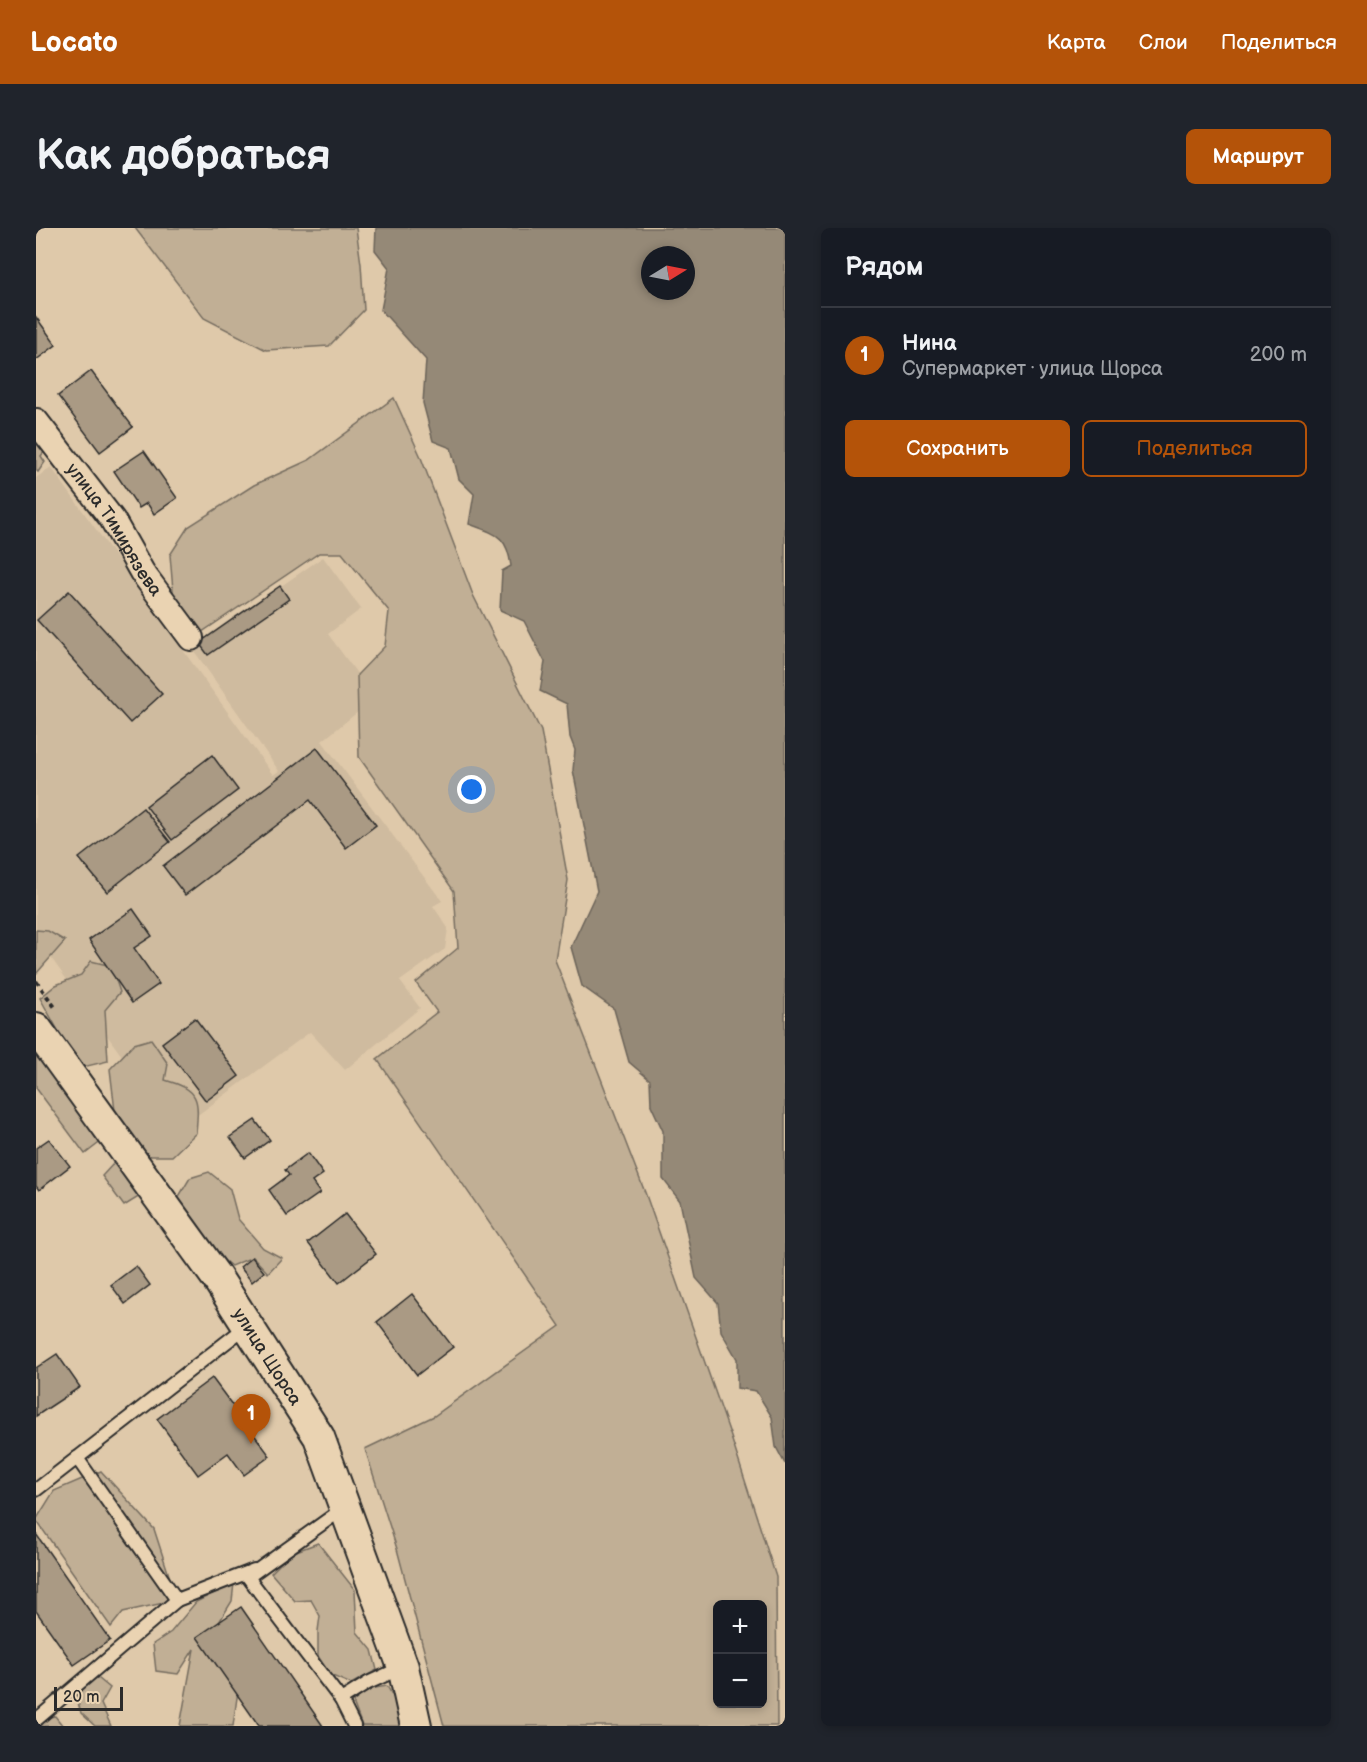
<!DOCTYPE html>
<html lang="ru">
<meta charset="utf-8">
<style>
:root{--surface:#171b24;--page:#20242c;--text:#f1f3f6;--muted:#9ea1a6;--line:#363941;--accent:#b45309}
body{margin:0;font-family:"Balsamiq Sans",sans-serif;background:var(--page);color:var(--text)}
.controls{position:absolute;right:18px;bottom:18px;display:grid;overflow:hidden;border-radius:9px;box-shadow:0 3px 9px #0003}
.controls button{width:54px;height:54px;display:grid;place-items:center;padding:0;border:0;border-bottom:2px solid var(--line);background:var(--surface);color:var(--text);font:30px sans-serif}
.compass{position:absolute;left:605px;top:18px;width:54px;height:54px;border-radius:50%;background:var(--surface);box-shadow:0 3px 9px #0003;rotate:80deg}
.scale{position:absolute;left:18px;bottom:15px;width:69px;box-sizing:border-box;padding-left:6px;border:3px solid #2b2b2b;border-top:0;font-size:16px;line-height:21px;white-space:nowrap;color:#2b2b2b;-webkit-text-stroke:4px #ead3b2;paint-order:stroke}
.you{position:absolute;left:436px;top:562px;width:21px;height:21px;margin:-15px;border:4px solid #fff;border-radius:50%;background:#1a73e8;box-shadow:0 0 0 9px #1a73e833}
.badge{display:grid;place-items:center;width:39px;height:39px;border-radius:50%;background:var(--accent);color:#fff;font-size:20px;font-weight:700}
.pin{position:absolute;translate:-50% -50px;filter:drop-shadow(0 2px 3px #0008)}
.pin::after{content:'';position:absolute;top:32px;width:21px;height:18px;background:inherit;clip-path:polygon(0 0,100% 0,50% 100%)}
.list{margin:0;padding:0;list-style:none}
h2{display:flex;justify-content:space-between;align-items:center;height:78px;margin:0;padding:0 24px;font-size:26px}
h2 small{font-size:20px;font-weight:400;color:var(--muted)}
.list li{display:grid;grid-template-columns:39px 1fr auto;gap:18px;align-items:center;box-sizing:border-box;height:96px;padding:0 24px;border-top:2px solid var(--line)}
.list b{display:block;font-size:22px;white-space:nowrap}
.list p{margin:0;font-size:20px;white-space:nowrap;color:var(--muted)}
.list em{font-size:20px;font-style:normal;color:var(--muted)}
.actions{display:flex;gap:12px;padding:18px 24px}
.actions a{flex:1;padding:14px 0;border:2px solid var(--accent);border-radius:9px;text-align:center;font-size:21px;color:var(--accent)}
.actions .main{background:var(--accent);color:#fff}
.map{position:relative;flex:none;width:749px;height:1498px;overflow:hidden;border-radius:9px}
header{display:flex;align-items:center;gap:36px;box-sizing:border-box;height:84px;padding:0 30px;background:var(--accent);color:#fff}
header strong{font-size:28px}
nav{display:flex;gap:33px;margin-inline-start:auto;font-size:21px}
.intro{display:flex;align-items:center;justify-content:space-between;box-sizing:border-box;height:144px;padding:0 36px}
h1{margin:0;font-size:42px}
.button{padding:15px 27px;border-radius:9px;background:var(--accent);color:#fff;font-size:21px;font-weight:700}
main{display:flex;gap:36px;padding:0 36px}
aside{flex:1;background:var(--surface);border-radius:9px;box-shadow:0 3px 9px #0003}
.map>svg:first-child{display:block}
</style>
<header>
<strong>Locato</strong>
<nav><a>Карта</a><a>Слои</a><a>Поделиться</a></nav>
</header>
<div class="intro"><h1>Как добраться</h1><a class="button">Маршрут</a></div>
<main>
<div class="map">
<svg width="749" height="1498" viewBox="0 0 749 1498">
<rect width="100%" height="100%" fill="#dfc9aa"/>
<filter id="ink" filterUnits="userSpaceOnUse"><feTurbulence type="fractalNoise" baseFrequency=".0167" numOctaves="2"/><feDisplacementMap in="SourceGraphic" scale="12" xChannelSelector="R" yChannelSelector="G"/><feConvolveMatrix kernelMatrix="1 2 1 2 8 2 1 2 1" color-interpolation-filters="sRGB"/></filter>
<g filter="url(#ink)">
<polygon fill="#cfbb9f" points="15,239 237,547 243,543 156,420 287,329 325,381 292,406 339,470 286,513 406,673 397,678 412,700 409,721 364,753 384,780 309,842 274,804 140,903 0,709 0,250"/>
<g fill="#c1af95" stroke="#766d60" stroke-width="1.5" fill-rule="evenodd">
<polygon points="99,0 320,0 325,36 328,82 293,118 230,122 168,90"/>
<path d="M358 170 384 227 437 367 505 503 532 652 519 732 610 967 694 1206 740 1349 741 1498H408L361 1321 329 1221 398 1188 524 1098 341 831 401 784 380 755 422 720 418 663 323 529 321 447 349 418 353 383 306 325H283L166 404 138 374 134 327 152 299 218 257 273 232ZM682 1376H726V1476H682Z"/>
<polygon points="0,210 11,220 5,228 9,234 2,244 0,242"/>
<polygon points="0,702 12,703 29,713 0,746"/>
<polygon points="55,733 75,738 84,764 69,782 72,833 43,840 4,770 20,757 45,747"/>
<polygon points="0,810 76,905 49,926 0,860"/>
<path d="M115 811 132 836 129 852C164 862 163 871 160 905L136 928H101L79 883 74 841 98 816Z"/>
<polygon points="78,935 98,945 109,965 88,978 66,948"/>
<polygon points="173,944 194,961 202,991 227,1020 246,1030 232,1045 217,1029 195,1038 160,1009 142,970 154,950"/>
<polygon points="65,1243 118,1301 141,1372 87,1384 75,1399 0,1292 18,1263"/>
<polygon points="282,1315 319,1362 321,1404 336,1422 341,1442 315,1456 294,1447 282,1428 282,1403 284,1388 275,1372 259,1373 235,1345 255,1325"/>
<polygon points="198,1355 196,1373 174,1409 205,1441 197,1498 144,1498 158,1421 142,1446 120,1443 117,1416 135,1404 160,1374"/>
<polygon points="57,1446 74,1460 65,1476 75,1498 59,1498 45,1485 38,1461"/>
<polygon points="351,1458 360,1474 366,1498 326,1498 317,1474 333,1461"/>
<polygon points="19,1488 27,1498 0,1498 0,1491"/>
</g>
<path fill="#958977" stroke="#6b6359" stroke-width="1.5" fill-rule="evenodd" d="M340 0H749V1236L740 1219 736 1189 720 1163 701 1160V1131L685 1103 682 1075 660 1050 644 973 627 951V903L615 877 614 852 593 834 578 781 546 758 535 719 561 663 537 542 539 522 534 509 531 476 504 463 509 434 488 393 464 382 466 343 475 338C471 307 460 306 433 296L438 266 423 251 415 220 397 213 387 175 390 132 345 82 353 40 339 22ZM614 27H650V63H614Z"/>
<g fill="#aa9a84" stroke="#2b2b2b" stroke-width="1.5">
<polygon points="0,89 20,117 0,132"/>
<polygon points="55,143 97,199 64,224 22,168"/>
<polygon points="108,223 141,270 118,286 111,275 103,280 78,243"/>
<polygon points="244,358 253,371 172,427 163,415"/>
<polygon points="33,363 126,466 94,495 1,392"/>
<polygon points="281,520 340,597 310,620 274,572 149,667 127,638"/>
<polygon points="176,527 202,562 136,612 110,578"/>
<polygon points="107,580 134,614 71,664 43,630"/>
<polygon points="97,681 116,708 98,720 123,756 96,775 53,712"/>
<polygon points="159,790 203,848 170,873 126,815"/>
<polygon points="219,892 234,912 209,930 194,909"/>
<polygon points="13,911 34,938 3,962 0,958 0,920"/>
<polygon points="272,925 287,946 276,954 284,965 251,988 233,962 253,947 249,942"/>
<polygon points="309,986 340,1026 303,1055 272,1015"/>
<polygon points="216,1029 228,1044 216,1054 204,1039"/>
<polygon points="100,1038 114,1057 89,1076 75,1057"/>
<polygon points="376,1066 417,1119 381,1147 341,1094"/>
<polygon points="21,1126 44,1159 0,1188 0,1140"/>
<polygon points="176,1150 234,1228 208,1247 192,1225 162,1247 121,1191"/>
<polygon points="0,1306 74,1412 38,1437 0,1383"/>
<polygon points="205,1379 287,1498 223,1498 161,1409"/>
</g>
<g fill="none" stroke-linecap="round" stroke-linejoin="round">
<g stroke="#2b2b2b" stroke-width="16">
<g id="service">
<polyline points="0,1262 211,1098"/>
<polyline points="308,1280 212,1349 305,1472 332,1455 367,1439"/>
<polyline points="141,1372 218,1342"/>
<polyline points="305,1472 318,1498"/>
<polyline points="0,1492 141,1372 41,1230"/>
</g>
</g>
<g stroke="#2b2b2b" stroke-width="28">
<g id="minor">
<path id="s1" d="M0 193 76 291 106 344 155 410"/>
</g>
</g>
<g stroke="#2b2b2b" stroke-width="34">
<g id="tertiary">
<path id="s2" d="M0 800 181 1050 283 1209 367 1439 380 1498"/>
</g>
</g>
<polyline stroke="#2b2b2b" stroke-width="4" stroke-dasharray="4.5 4.5" stroke-linecap="butt" points="0,753 21,782"/>
<use href="#service" stroke="#ead3b2" stroke-width="12"/>
<use href="#minor" stroke="#ead3b2" stroke-width="24"/>
<use href="#tertiary" stroke="#ead3b2" stroke-width="30"/>
</g>
</g>
<g text-anchor="middle" dominant-baseline="central" stroke-width="6" stroke-linejoin="round" paint-order="stroke">
<g font-size="18" fill="#2b2b2b" stroke="#ead3b2">
<text stroke="none"><textPath href="#s1" startOffset="134">улица Тимирязева</textPath></text>
<text stroke="none"><textPath href="#s2" startOffset="402">улица Щорса</textPath></text>
</g>
</g>
</svg>
<div class="controls">
<button>+</button>
<button>−</button>
</div>
<svg class="compass" viewBox="-18 -18 36 36"><path d="M0-13l5 13h-10z" fill="#e53935"/><path d="M0 13l5-13h-10z" fill="#9ea1a6"/></svg>
<div class="scale">20 m</div>
<div class="you"></div>
<div class="pin badge" style="left:215px;top:1216px">1</div>
</div>
<aside>
<h2>Рядом<small></small></h2>
<ul class="list">
<li><span class="badge">1</span><div><b>Нина</b><p>Супермаркет · улица Щорса</p></div><em>200 m</em></li>
</ul>
<div class="actions"><a class="main">Сохранить</a><a>Поделиться</a></div>
</aside>
</main>
